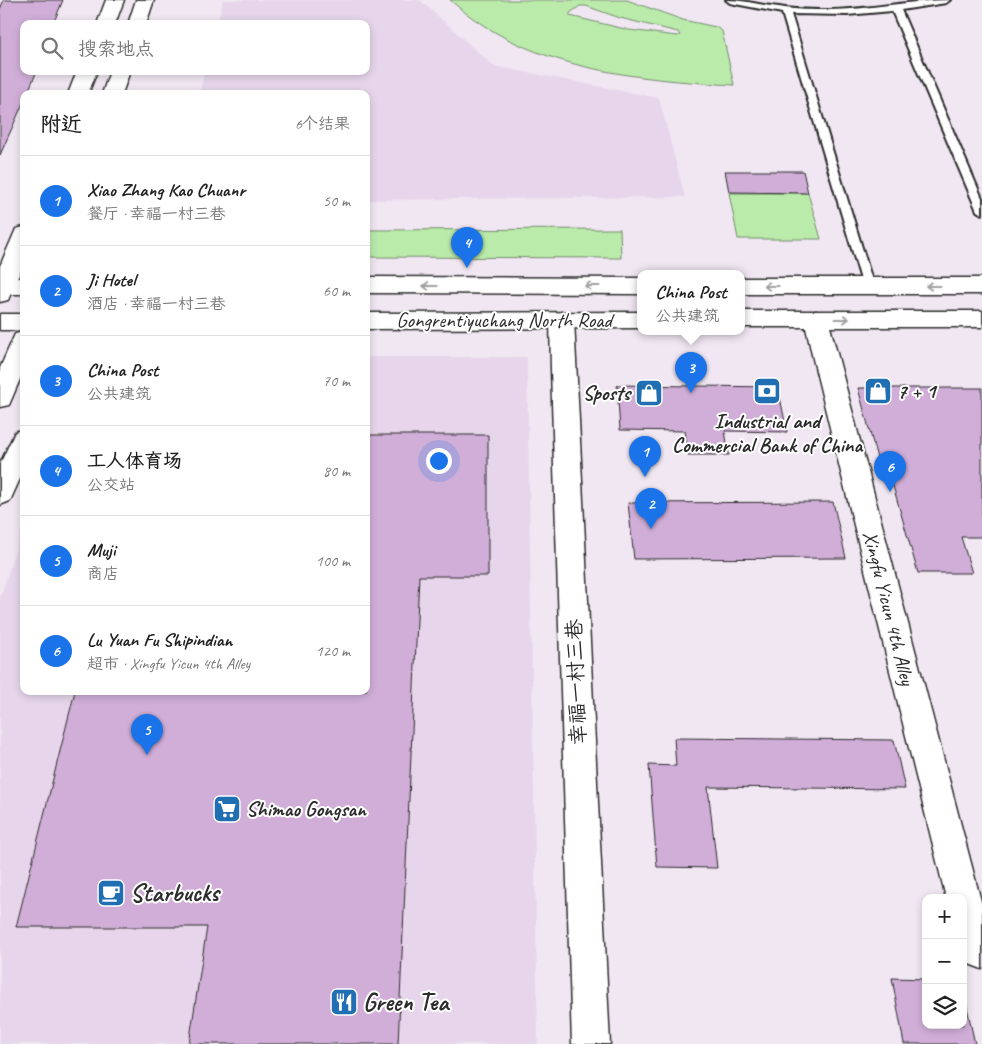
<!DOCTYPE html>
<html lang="zh">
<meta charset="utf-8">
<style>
:root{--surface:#fff;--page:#f2f2f2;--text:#222;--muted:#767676;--line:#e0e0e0;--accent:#1a73e8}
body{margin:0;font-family:Caveat,"LXGW WenKai TC",sans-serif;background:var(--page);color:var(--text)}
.controls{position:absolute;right:15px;bottom:15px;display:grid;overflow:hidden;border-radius:10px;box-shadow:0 2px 8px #0003}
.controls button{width:45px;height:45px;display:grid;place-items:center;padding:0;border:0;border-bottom:1px solid var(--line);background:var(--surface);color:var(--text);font:25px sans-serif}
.you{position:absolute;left:438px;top:460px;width:18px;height:18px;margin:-12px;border:4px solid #fff;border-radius:50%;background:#1a73e8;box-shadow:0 0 0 8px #1a73e833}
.badge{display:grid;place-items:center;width:32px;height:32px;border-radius:50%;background:var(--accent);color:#fff;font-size:16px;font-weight:700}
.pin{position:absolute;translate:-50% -41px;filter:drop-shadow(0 1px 2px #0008)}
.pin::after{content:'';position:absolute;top:26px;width:18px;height:15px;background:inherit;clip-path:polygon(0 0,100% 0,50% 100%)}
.popup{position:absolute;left:637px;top:270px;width:108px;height:65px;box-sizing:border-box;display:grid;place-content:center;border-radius:10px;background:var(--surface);filter:drop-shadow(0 1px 4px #0005);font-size:16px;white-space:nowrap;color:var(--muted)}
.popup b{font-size:19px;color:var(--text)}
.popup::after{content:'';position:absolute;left:50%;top:100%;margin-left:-10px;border:10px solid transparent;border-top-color:var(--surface)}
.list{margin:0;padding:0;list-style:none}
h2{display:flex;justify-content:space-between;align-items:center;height:65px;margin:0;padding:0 20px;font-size:21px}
h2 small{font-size:16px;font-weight:400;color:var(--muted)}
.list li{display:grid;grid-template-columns:32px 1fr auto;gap:15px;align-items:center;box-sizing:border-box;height:90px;padding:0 20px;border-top:1px solid var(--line)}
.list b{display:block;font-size:19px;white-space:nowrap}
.list p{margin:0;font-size:16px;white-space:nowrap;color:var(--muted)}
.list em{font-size:16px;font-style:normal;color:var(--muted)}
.icon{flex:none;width:28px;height:28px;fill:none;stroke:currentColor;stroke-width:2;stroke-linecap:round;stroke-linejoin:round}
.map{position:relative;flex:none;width:982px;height:1044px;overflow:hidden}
.search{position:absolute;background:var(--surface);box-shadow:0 2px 8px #0003;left:20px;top:20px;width:350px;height:55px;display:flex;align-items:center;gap:12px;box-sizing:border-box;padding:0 18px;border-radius:10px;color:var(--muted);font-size:19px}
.panel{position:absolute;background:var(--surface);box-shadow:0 2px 8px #0003;left:20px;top:90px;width:350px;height:605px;border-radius:10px}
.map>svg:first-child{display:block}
</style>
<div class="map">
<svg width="982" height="1044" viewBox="0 0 982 1044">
<rect width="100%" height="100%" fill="#f1e7f3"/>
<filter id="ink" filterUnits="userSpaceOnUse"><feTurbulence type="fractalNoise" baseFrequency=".02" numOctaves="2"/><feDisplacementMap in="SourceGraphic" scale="10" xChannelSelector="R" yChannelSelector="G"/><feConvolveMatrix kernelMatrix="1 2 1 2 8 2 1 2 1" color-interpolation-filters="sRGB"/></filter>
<g filter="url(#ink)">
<g fill="#e7d6eb">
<polygon points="223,0 420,0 494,66 659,98 685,197 366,200 366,94 199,94 205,71 366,71 366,24 217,24"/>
<polygon points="366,357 527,357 538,1044 0,1044 0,598 24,523 24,691 366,691"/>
</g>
<g fill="#baebaa" stroke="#728b6a" fill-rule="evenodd">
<path d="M450 0H627L683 20 716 27 722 31 734 85C634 79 529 70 450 0ZM580 6H586L620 18 678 32 680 35 677 36 629 30 570 16V13Z"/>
<polygon points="729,193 808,193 821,239 738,239"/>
<polygon points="620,229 621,258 366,257 366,230"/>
</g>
<g fill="#d0aed8" stroke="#2b2b2b">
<polygon points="4,0 63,0 53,24 24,24 24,71 37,71 27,94 24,94 24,101 0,155 0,9"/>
<polygon points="725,171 803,171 808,193 729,192"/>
<polygon points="617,385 778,387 787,432 725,431 729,455 688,455 685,431 620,430"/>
<polygon points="858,388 982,388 982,537 961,537 972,573 918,573 885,458 877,458"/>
<polygon points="366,435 488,435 488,576 419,576 398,1044 189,1044 207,927 16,927 75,691 366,691"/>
<polygon points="833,502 846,558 634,559 628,503"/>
<polygon points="674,738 894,740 905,789 708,787 717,868 657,867 649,765 676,766"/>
<polygon points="892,978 926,979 926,1025 963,1025 963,989 975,1044 904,1044"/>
</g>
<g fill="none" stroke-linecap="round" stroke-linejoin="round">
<g stroke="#2b2b2b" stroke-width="4">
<path id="service" d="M726 0C744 0 760 5 779 7 795 10 812 10 828 10 869 10 910 0 950 0L946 3 901 10 982 198V214L977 211 892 11 847 15 791 14 874 287 872 290H864L782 13 730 3Z"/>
</g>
<g stroke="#2b2b2b" stroke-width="3">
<g id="minor">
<polygon points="816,311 824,313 828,319 982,905 982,969 969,964 963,948 963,898 946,898 813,359 804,319 808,313"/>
<polygon points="562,312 570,314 574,320 610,1044 572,1044 551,369 550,320 554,314"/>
</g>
</g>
<g stroke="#2b2b2b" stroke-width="3">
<g id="secondary">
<polygon points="106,0 124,0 115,24 97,24"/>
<polygon points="136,0 154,0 146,24 128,24"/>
<polygon points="77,71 97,71 88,94 68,94"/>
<polygon points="110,71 130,71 122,94 102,94"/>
<polygon points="24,227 24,263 8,300 0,302 0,266 16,229"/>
<polygon points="24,332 24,370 9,405 0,407 0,368 15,334"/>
<polygon points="24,429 24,470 10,501 0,505 0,464 15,432"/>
</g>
</g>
<g stroke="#2b2b2b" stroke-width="3">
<g id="primary">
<polygon points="366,277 641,278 641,294 366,293"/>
<rect x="0" y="278" width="24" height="16"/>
<rect x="741" y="278" width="241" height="16"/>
<rect x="741" y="311" width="241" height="16"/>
<polygon points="641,312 641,328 366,329 366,313"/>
<rect x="0" y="314" width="24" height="16"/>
</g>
</g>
<use href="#service" fill="#fff" fill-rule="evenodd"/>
<use href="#minor" fill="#fff" fill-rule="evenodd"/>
<use href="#secondary" fill="#fff" fill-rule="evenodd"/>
<use href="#primary" fill="#fff" fill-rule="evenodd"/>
</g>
<defs><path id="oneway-shaft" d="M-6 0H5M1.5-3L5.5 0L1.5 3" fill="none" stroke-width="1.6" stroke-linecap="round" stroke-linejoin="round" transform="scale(1.25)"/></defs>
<g stroke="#a0a0a0">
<use href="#oneway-shaft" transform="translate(430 286) rotate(-180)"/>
<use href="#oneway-shaft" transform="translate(592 286) rotate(-180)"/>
<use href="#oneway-shaft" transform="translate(771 286) rotate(-180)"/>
<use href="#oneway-shaft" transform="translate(933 286) rotate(180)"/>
<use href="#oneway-shaft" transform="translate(842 319)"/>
</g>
</g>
<defs>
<g id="bank-square" transform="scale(1.4375)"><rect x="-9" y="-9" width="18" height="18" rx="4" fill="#1f6fb2" stroke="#fff"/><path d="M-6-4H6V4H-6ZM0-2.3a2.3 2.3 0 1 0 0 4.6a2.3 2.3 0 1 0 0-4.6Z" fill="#fff"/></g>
<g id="shop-square" transform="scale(1.4375)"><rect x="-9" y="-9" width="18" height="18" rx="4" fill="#1f6fb2" stroke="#fff"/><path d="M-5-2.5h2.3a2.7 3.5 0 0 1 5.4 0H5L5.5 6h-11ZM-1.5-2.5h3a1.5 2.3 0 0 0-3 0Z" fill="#fff"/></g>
<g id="supermarket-square" transform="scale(1.4375)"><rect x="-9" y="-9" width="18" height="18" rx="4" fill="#1f6fb2" stroke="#fff"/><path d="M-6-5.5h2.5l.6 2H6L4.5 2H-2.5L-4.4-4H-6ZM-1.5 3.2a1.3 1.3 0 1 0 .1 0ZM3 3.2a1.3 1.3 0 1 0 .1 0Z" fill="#fff"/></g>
<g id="cafe-square" transform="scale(1.4375)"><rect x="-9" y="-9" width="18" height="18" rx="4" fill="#1f6fb2" stroke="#fff"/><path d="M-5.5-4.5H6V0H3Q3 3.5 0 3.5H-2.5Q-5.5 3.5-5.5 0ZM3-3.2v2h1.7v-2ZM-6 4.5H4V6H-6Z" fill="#fff"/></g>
<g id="restaurant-square" transform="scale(1.4375)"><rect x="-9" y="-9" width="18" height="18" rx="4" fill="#1f6fb2" stroke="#fff"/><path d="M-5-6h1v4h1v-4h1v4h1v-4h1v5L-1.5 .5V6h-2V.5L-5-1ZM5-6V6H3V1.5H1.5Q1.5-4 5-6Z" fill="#fff"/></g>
</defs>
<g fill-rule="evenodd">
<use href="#bank-square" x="767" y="391"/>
<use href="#shop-square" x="878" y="391"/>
<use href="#shop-square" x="649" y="393"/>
<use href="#supermarket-square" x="227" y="809"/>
<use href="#cafe-square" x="111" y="893"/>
<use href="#restaurant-square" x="344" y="1002"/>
</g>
<g text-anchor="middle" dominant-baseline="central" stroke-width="4" stroke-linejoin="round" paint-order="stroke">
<g font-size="21" fill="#2b2b2b" stroke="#fff">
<text x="504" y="320">Gongrentiyuchang North Road</text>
<text transform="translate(889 608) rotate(76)">Xingfu Yicun 4th Alley</text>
<text transform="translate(576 682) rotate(-92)">幸福一村三巷</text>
</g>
<g font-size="21" font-weight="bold" fill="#2b2b2b" stroke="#fff" text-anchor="start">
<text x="897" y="391">7 + 1</text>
<text x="630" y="393" text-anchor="end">Sposts</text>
<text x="767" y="421" text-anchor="middle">Industrial and<tspan x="767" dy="24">Commercial Bank of China</tspan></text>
<text x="246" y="809">Shimao Gongsan</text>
</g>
<g font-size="25" font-weight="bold" fill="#2b2b2b" stroke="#fff" text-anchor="start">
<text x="130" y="893">Starbucks</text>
<text x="363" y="1002">Green Tea</text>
</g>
</g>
</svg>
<div class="controls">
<button>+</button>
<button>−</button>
<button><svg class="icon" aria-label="layers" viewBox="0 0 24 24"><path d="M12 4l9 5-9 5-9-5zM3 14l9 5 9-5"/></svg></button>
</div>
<div class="you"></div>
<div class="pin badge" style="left:645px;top:477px">1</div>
<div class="pin badge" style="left:651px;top:529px">2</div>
<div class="pin badge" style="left:691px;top:393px">3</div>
<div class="popup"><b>China Post</b>公共建筑</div>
<div class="pin badge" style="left:467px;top:268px">4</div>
<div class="pin badge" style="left:147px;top:755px">5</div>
<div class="pin badge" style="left:890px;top:492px">6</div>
<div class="search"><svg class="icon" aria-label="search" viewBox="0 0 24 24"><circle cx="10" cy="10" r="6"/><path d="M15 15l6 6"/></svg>搜索地点</div>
<section class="panel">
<h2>附近<small>6个结果</small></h2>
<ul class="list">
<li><span class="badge">1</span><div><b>Xiao Zhang Kao Chuanr</b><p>餐厅 · 幸福一村三巷</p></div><em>50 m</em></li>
<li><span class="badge">2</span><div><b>Ji Hotel</b><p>酒店 · 幸福一村三巷</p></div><em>60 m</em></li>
<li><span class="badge">3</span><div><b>China Post</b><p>公共建筑</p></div><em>70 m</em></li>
<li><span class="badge">4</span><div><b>工人体育场</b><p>公交站</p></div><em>80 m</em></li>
<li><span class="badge">5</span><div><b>Muji</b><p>商店</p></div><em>100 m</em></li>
<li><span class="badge">6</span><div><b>Lu Yuan Fu Shipindian</b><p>超市 · Xingfu Yicun 4th Alley</p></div><em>120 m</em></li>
</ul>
</section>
</div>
